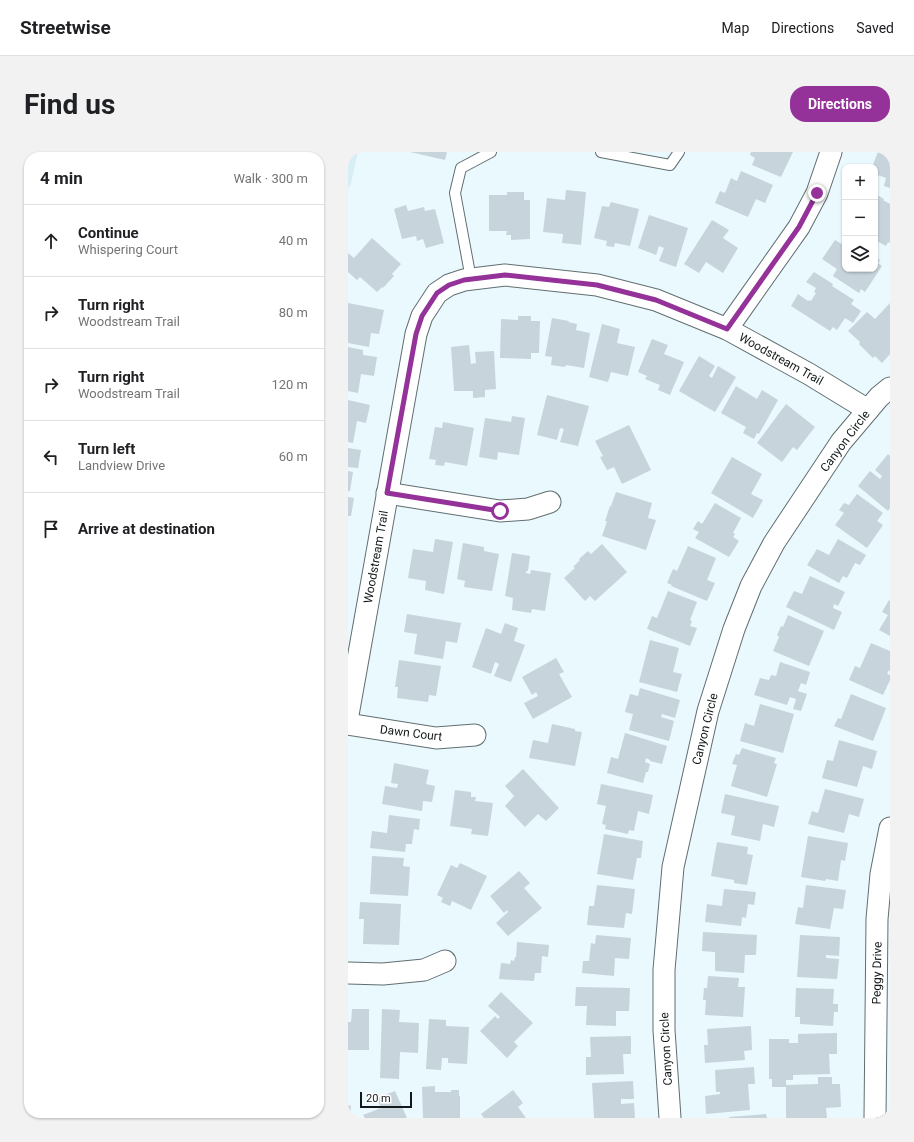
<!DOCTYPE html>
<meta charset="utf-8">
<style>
:root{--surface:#fff;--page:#f2f2f2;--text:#202124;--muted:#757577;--line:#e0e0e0;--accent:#943299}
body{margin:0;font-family:Roboto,sans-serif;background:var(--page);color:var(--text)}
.controls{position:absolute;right:12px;top:12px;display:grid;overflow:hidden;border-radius:8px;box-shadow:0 1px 3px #0004}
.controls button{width:36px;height:36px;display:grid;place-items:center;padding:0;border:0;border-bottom:1px solid var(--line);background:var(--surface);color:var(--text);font:20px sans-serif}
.scale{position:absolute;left:12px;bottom:10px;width:52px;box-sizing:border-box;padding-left:4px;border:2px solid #13191a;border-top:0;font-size:11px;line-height:14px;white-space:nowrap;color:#13191a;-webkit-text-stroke:3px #fff;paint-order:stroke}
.stop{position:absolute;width:12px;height:12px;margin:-9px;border:3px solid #943299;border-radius:50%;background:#fff}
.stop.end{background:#943299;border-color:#fff;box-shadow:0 1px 4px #0008}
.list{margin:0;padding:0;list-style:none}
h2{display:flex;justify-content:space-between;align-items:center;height:52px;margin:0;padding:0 16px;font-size:17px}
h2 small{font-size:13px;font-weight:400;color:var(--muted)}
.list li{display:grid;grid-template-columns:26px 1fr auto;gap:12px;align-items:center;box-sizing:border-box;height:72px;padding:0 16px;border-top:1px solid var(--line)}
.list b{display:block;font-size:15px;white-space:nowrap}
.list p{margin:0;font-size:13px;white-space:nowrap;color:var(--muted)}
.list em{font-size:13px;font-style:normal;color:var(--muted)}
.icon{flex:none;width:22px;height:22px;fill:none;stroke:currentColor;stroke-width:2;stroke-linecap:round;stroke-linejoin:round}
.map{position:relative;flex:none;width:542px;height:966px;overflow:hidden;border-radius:16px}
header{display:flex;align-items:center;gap:24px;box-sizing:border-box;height:56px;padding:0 20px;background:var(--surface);border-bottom:1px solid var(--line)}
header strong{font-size:19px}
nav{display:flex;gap:22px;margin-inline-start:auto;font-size:14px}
.intro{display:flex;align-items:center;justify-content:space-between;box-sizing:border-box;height:96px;padding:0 24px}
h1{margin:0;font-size:28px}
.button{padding:10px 18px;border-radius:16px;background:var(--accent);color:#fff;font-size:14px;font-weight:700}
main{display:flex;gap:24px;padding:0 24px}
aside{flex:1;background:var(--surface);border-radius:16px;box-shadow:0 1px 3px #0004}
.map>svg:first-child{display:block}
</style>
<header>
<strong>Streetwise</strong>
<nav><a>Map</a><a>Directions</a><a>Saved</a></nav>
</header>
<div class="intro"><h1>Find us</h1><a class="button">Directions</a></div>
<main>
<aside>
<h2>4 min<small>Walk · 300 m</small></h2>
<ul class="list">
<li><svg class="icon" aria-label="ahead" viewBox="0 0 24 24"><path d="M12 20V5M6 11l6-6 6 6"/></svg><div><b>Continue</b><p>Whispering Court</p></div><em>40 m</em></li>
<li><svg class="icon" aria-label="right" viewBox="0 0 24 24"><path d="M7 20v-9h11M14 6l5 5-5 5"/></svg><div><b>Turn right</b><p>Woodstream Trail</p></div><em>80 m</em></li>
<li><svg class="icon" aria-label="right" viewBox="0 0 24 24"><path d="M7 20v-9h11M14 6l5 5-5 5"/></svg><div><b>Turn right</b><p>Woodstream Trail</p></div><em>120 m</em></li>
<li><svg class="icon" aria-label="left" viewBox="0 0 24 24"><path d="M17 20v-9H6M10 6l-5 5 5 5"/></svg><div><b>Turn left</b><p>Landview Drive</p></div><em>60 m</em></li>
<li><svg class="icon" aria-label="arrive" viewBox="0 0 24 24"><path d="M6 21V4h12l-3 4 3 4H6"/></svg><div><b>Arrive at destination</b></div></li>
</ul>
</aside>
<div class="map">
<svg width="542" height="966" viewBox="0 0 542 966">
<rect width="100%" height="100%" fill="#e9f9fd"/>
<polygon fill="#d6eef4" points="0,0 10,0 2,35 0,35"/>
<g fill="#c8d4dc">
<polygon points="62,0 99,0 97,8"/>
<polygon points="403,0 445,0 433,25 404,13 407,6 402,3"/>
<polygon points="530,0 542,4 542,36 536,34 538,26 527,22 527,15 524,15"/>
<polygon points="393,19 425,33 417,51 408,47 400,65 367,51 372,39 377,41 383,26 389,29"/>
<polygon points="218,38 238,40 233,93 214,91 215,82 195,80 199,46 217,48"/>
<polygon points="159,40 176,40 176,48 182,48 182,87 163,88 163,83 158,83 159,79 141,79 141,43 159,43"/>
<polygon points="527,42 536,47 535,48 542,52 542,91 540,90 538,94 527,88"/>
<polygon points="263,50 291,57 282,94 267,91 266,95 258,94 259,89 246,86 254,54 261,55"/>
<polygon points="58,53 60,59 76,55 77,59 87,57 96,91 78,96 75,87 69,89 68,84 54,87 46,57"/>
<polygon points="301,63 340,76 328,115 311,109 316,96 311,94 308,103 290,96"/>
<polygon points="364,68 381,78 375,86 390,96 375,121 358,110 351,121 336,112"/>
<polygon points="24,86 53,112 44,122 46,124 35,136 34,135 29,140 12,125 9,128 0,120 0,101 6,106"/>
<polygon points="487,88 497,94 497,117 527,117 527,105 532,108 530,111 534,114 517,140 513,137 511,141 485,124 489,117 474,107"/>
<polygon points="466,120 485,132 484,134 506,148 503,152 513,159 505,171 497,166 489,178 485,175 482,179 443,154 450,142 460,149 461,148 463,149 468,141 466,140 468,136 458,130"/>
<polygon points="0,151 36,158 31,182 23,181 21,195 0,191"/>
<polygon points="542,151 542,202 534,211 527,204 525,206 511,192 512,190 500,179 519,160 527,167"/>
<polygon points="170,164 183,164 183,169 192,169 191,201 183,201 183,207 152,206 153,167 170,168"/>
<polygon points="204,166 221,169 220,170 229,172 228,178 242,181 236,216 218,213 217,215 203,213 204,205 197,204"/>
<polygon points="254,172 272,177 269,191 287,195 280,224 263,220 260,230 241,225"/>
<polygon points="304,187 320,193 316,202 336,210 322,243 310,238 312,233 297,227 299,224 290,220"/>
<polygon points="121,193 123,212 128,211 127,200 146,199 148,237 137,238 137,245 125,246 125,239 106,239 103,195"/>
<polygon points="0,195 15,198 15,203 29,205 26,224 13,222 10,241 0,239"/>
<polygon points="351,204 367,214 361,224 364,226 370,214 388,225 367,260 331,239"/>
<polygon points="388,234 409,247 414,238 430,248 411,282 409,281 406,287 395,281 398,275 373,261"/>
<polygon points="199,243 241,254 230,294 212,290 216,277 212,276 209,288 189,283"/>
<polygon points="0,248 22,253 18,271 9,269 5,291 0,290"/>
<polygon points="438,252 467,275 449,298 445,295 434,310 409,291"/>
<polygon points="164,264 177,266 171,303 150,300 149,308 131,305 137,266 163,270"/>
<polygon points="95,270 126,276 119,314 97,310 96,314 87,313 88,308 81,307 87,275 94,276"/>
<polygon points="281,273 303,318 274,332 266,315 259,318 252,305 255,304 247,289"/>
<polygon points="0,296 13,298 10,316 0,315"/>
<polygon points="540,302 542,304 542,356 540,359 510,334 522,319 532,327 534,324 527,318"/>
<polygon points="384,305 414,322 403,342 415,348 405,366 363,341"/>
<polygon points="0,319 5,320 2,339 0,339"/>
<polygon points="268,340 304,351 300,366 308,368 298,398 254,384 259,369 257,369 262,354 263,354"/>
<polygon points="509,342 535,361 529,369 535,373 519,396 487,373 496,361 491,358 496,351 501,353"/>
<polygon points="0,345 6,346 3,364 0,364"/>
<polygon points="367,351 393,366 385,381 387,382 385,385 391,389 381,405 347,386 351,380 345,377 350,369 354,372"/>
<polygon points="87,387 105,390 96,442 77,438 78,429 60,426 65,397 85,400"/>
<polygon points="490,387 518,403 512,413 507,411 499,426 495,424 491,431 459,413 469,397 481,403"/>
<polygon points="115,391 136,395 136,399 151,402 144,439 116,435 117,429 109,427"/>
<polygon points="254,392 279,420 247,449 242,444 237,449 216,426 227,416 225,415 232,408 231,407 240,399 243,402"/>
<polygon points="340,394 368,406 359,428 367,431 359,449 323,434 324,433 319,431 325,417 329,419"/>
<polygon points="164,401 182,404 180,419 178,419 178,421 182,422 183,418 203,421 197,459 184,457 183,461 164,458 165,446 157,444"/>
<polygon points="462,424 497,440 490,454 486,452 485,456 494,460 486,478 438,455 446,439 454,442"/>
<polygon points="320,439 349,450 342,468 344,469 342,474 349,476 342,494 299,477 304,464 309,466"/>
<polygon points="541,448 542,449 542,484 531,478 540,463 534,460"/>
<polygon points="59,462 113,471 109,491 98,489 95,507 66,502 69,482 56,480"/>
<polygon points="440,463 476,479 461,514 425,499 431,485 429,483 433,474 435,475"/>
<polygon points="157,471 170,476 166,489 177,493 163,530 146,524 151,512 147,510 143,522 124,515 138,476 153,482"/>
<polygon points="302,488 331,496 325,520 334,522 329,540 291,530"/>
<polygon points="523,491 542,499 542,519 541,518 539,522 542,523 542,528 535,543 501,528 507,514 512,516"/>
<polygon points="208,506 216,520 211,522 224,545 185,567 176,551 190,544 188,540 184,543 174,525"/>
<polygon points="51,508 93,514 88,544 81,543 80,550 49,546 50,535 47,535"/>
<polygon points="432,510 462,520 458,533 453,531 450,539 459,542 453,559 445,557 448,547 442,545 439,553 406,543 412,526 421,528 423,523 428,524"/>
<polygon points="292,536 332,548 327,566 314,562 313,565 326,569 321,589 281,578 285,562 277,560 282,542 290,544"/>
<polygon points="503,542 538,556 525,589 486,574 490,566 493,567"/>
<polygon points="412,552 446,562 435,601 392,589 397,571 406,574"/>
<polygon points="204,572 227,577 227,579 234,580 227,614 181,606 185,588 200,591"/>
<polygon points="277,581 319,594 314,612 302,609 302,608 298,606 297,610 302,612 300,620 298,620 295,631 259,621 263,605 270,607"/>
<polygon points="491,588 529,599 524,617 515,614 509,635 474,626 479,608 485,609"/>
<polygon points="394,596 428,606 426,611 429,612 419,645 383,634 389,613 384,612 388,602 391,603"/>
<polygon points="46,611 81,618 78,632 87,634 84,650 75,649 74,659 34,652 37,634 49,636 50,632 43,631"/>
<polygon points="175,617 211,656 198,669 190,662 177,675 157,654 166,644 157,634"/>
<polygon points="253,632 305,643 301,662 290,659 286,679 281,678 280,682 257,677 258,673 254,672 258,654 249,652"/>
<polygon points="477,637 516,647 511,665 501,662 496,681 460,672 464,659 470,661"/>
<polygon points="107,638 123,640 123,645 128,645 127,649 145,651 140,684 123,682 124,677 102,674"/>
<polygon points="377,642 431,654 426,675 415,672 412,689 383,683 387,664 373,661"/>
<polygon points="41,663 72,667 71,678 66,677 64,692 58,692 57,700 22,696 24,679 39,681"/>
<polygon points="256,682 295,689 293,706 289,706 285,728 249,722"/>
<polygon points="460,684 500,691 497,709 493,708 490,729 478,727 477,729 453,725"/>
<polygon points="369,690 400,695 399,702 405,703 399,733 386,731 386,728 363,724"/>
<polygon points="24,704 56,706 55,714 62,715 60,744 22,742"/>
<polygon points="112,711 139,724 123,758 104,749 102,754 93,750 95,746 89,743 103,713 109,716"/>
<polygon points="171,719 182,731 176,736 194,756 160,784 148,771 160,760 159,758 156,761 142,744"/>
<polygon points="249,733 287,737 284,762 278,761 276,776 239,773 241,754 246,754"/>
<polygon points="458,733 498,738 495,757 486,756 482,777 447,772 450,755 455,756"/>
<polygon points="376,737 408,740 406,753 400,752 398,766 394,765 393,774 357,770 359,752 374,754"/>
<polygon points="12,750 53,752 51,793 15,792 16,767 11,767"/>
<polygon points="355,780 409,783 408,803 397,803 396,821 367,819 367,800 354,799"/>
<polygon points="248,783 283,786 281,807 267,806 266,824 234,821 235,809 241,809 243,791 247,792"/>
<polygon points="452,783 492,785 491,804 478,803 478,806 491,807 489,827 449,825"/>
<polygon points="169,790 201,793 200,805 194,804 193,821 187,821 186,829 151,827 153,811 162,812 163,808 166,809 167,805 168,805"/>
<polygon points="360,824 391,826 390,835 397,835 395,865 357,863 358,848 355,848 356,836 359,836"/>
<polygon points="228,835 282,836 281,859 268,859 268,874 238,873 239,854 227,854"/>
<polygon points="448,836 486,837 485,852 490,852 490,860 486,860 485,874 452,872 452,865 447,865"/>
<polygon points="153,840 185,871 166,890 170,894 159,906 132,879 147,864 150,867 152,865 140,854"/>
<polygon points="4,857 21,857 21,898 0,898 0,870 3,870"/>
<polygon points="34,857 52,858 51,870 71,871 70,901 52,900 51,927 32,926"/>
<polygon points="81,867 98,868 98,874 121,875 119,912 100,911 100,906 94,906 93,918 78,917"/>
<polygon points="403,874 404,898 396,899 397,908 357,911 356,893 360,893 359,877"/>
<polygon points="489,881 489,902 481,902 482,922 445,923 445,928 438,928 438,933 470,932 470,925 484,925 484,932 492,932 493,955 478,956 479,966 438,966 438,935 424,935 424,927 421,927 421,887 441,887 441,891 450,891 450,882"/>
<polygon points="283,884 283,902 275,902 276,922 238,923 238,905 243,905 242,885"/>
<polygon points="406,915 407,932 400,932 402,958 358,962 357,944 372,942 372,940 368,940 367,918"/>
<polygon points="285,929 286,947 273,947 273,952 286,951 287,966 246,966 244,931"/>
<polygon points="87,934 87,940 103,940 103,938 111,938 111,944 112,944 112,966 75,966 74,935"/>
<polygon points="165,938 175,951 170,955 178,966 136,966 133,962"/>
<polygon points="47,939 59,966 17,966 15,963 33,956 29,946"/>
<polygon points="0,953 3,954 2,963 4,963 3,966 0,966"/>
<polygon points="418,962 419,966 381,966 381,965"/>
</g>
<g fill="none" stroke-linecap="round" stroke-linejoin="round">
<g stroke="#616e71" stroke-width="12">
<g id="service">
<polyline points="253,0 322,13 331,0"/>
<polyline points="123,127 107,41 113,16 143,0"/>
</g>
</g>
<g stroke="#616e71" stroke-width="23">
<g id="minor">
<polyline points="379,177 451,75 469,41 483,0"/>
<polyline points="39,341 152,359 180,357 202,350"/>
<polyline points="0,563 68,182 74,164 89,141 101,133 116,128 157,123 249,133 308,148 379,177 461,222 520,258"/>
<polyline points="0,572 88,586 127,583"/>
<polyline points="0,821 35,822 76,818 97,809"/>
<polyline points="322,966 316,878 316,818 325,715 360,559 386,477 403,434 426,391 493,290 531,245 542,236"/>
<polyline points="527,966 529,767 533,722 542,676"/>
</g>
</g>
<use href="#service" stroke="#fff" stroke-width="10"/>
<use href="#minor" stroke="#fff" stroke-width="21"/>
</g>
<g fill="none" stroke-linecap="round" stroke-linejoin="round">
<polyline stroke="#943299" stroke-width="5" points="152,359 39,341 68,182 74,164 89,141 101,133 116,128 157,123 249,133 308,148 379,177 451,75 469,41"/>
</g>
<g text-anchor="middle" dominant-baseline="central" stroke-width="3" stroke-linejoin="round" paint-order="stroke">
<g font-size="12" fill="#13191a" stroke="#fff">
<text transform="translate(433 207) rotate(29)">Woodstream Trail</text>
<text transform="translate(497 289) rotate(-53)">Canyon Circle</text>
<text transform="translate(28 405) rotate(-80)">Woodstream Trail</text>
<text transform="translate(357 577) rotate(-76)">Canyon Circle</text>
<text transform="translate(63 581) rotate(7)">Dawn Court</text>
<text transform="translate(529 821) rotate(-89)">Peggy Drive</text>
<text transform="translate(318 897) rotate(-93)">Canyon Circle</text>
</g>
</g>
</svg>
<div class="controls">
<button>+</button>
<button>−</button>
<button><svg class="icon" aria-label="layers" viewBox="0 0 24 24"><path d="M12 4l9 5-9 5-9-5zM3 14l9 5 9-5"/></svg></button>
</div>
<div class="scale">20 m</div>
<div class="stop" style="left:152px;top:359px"></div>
<div class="stop end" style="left:469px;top:41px"></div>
</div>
</main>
